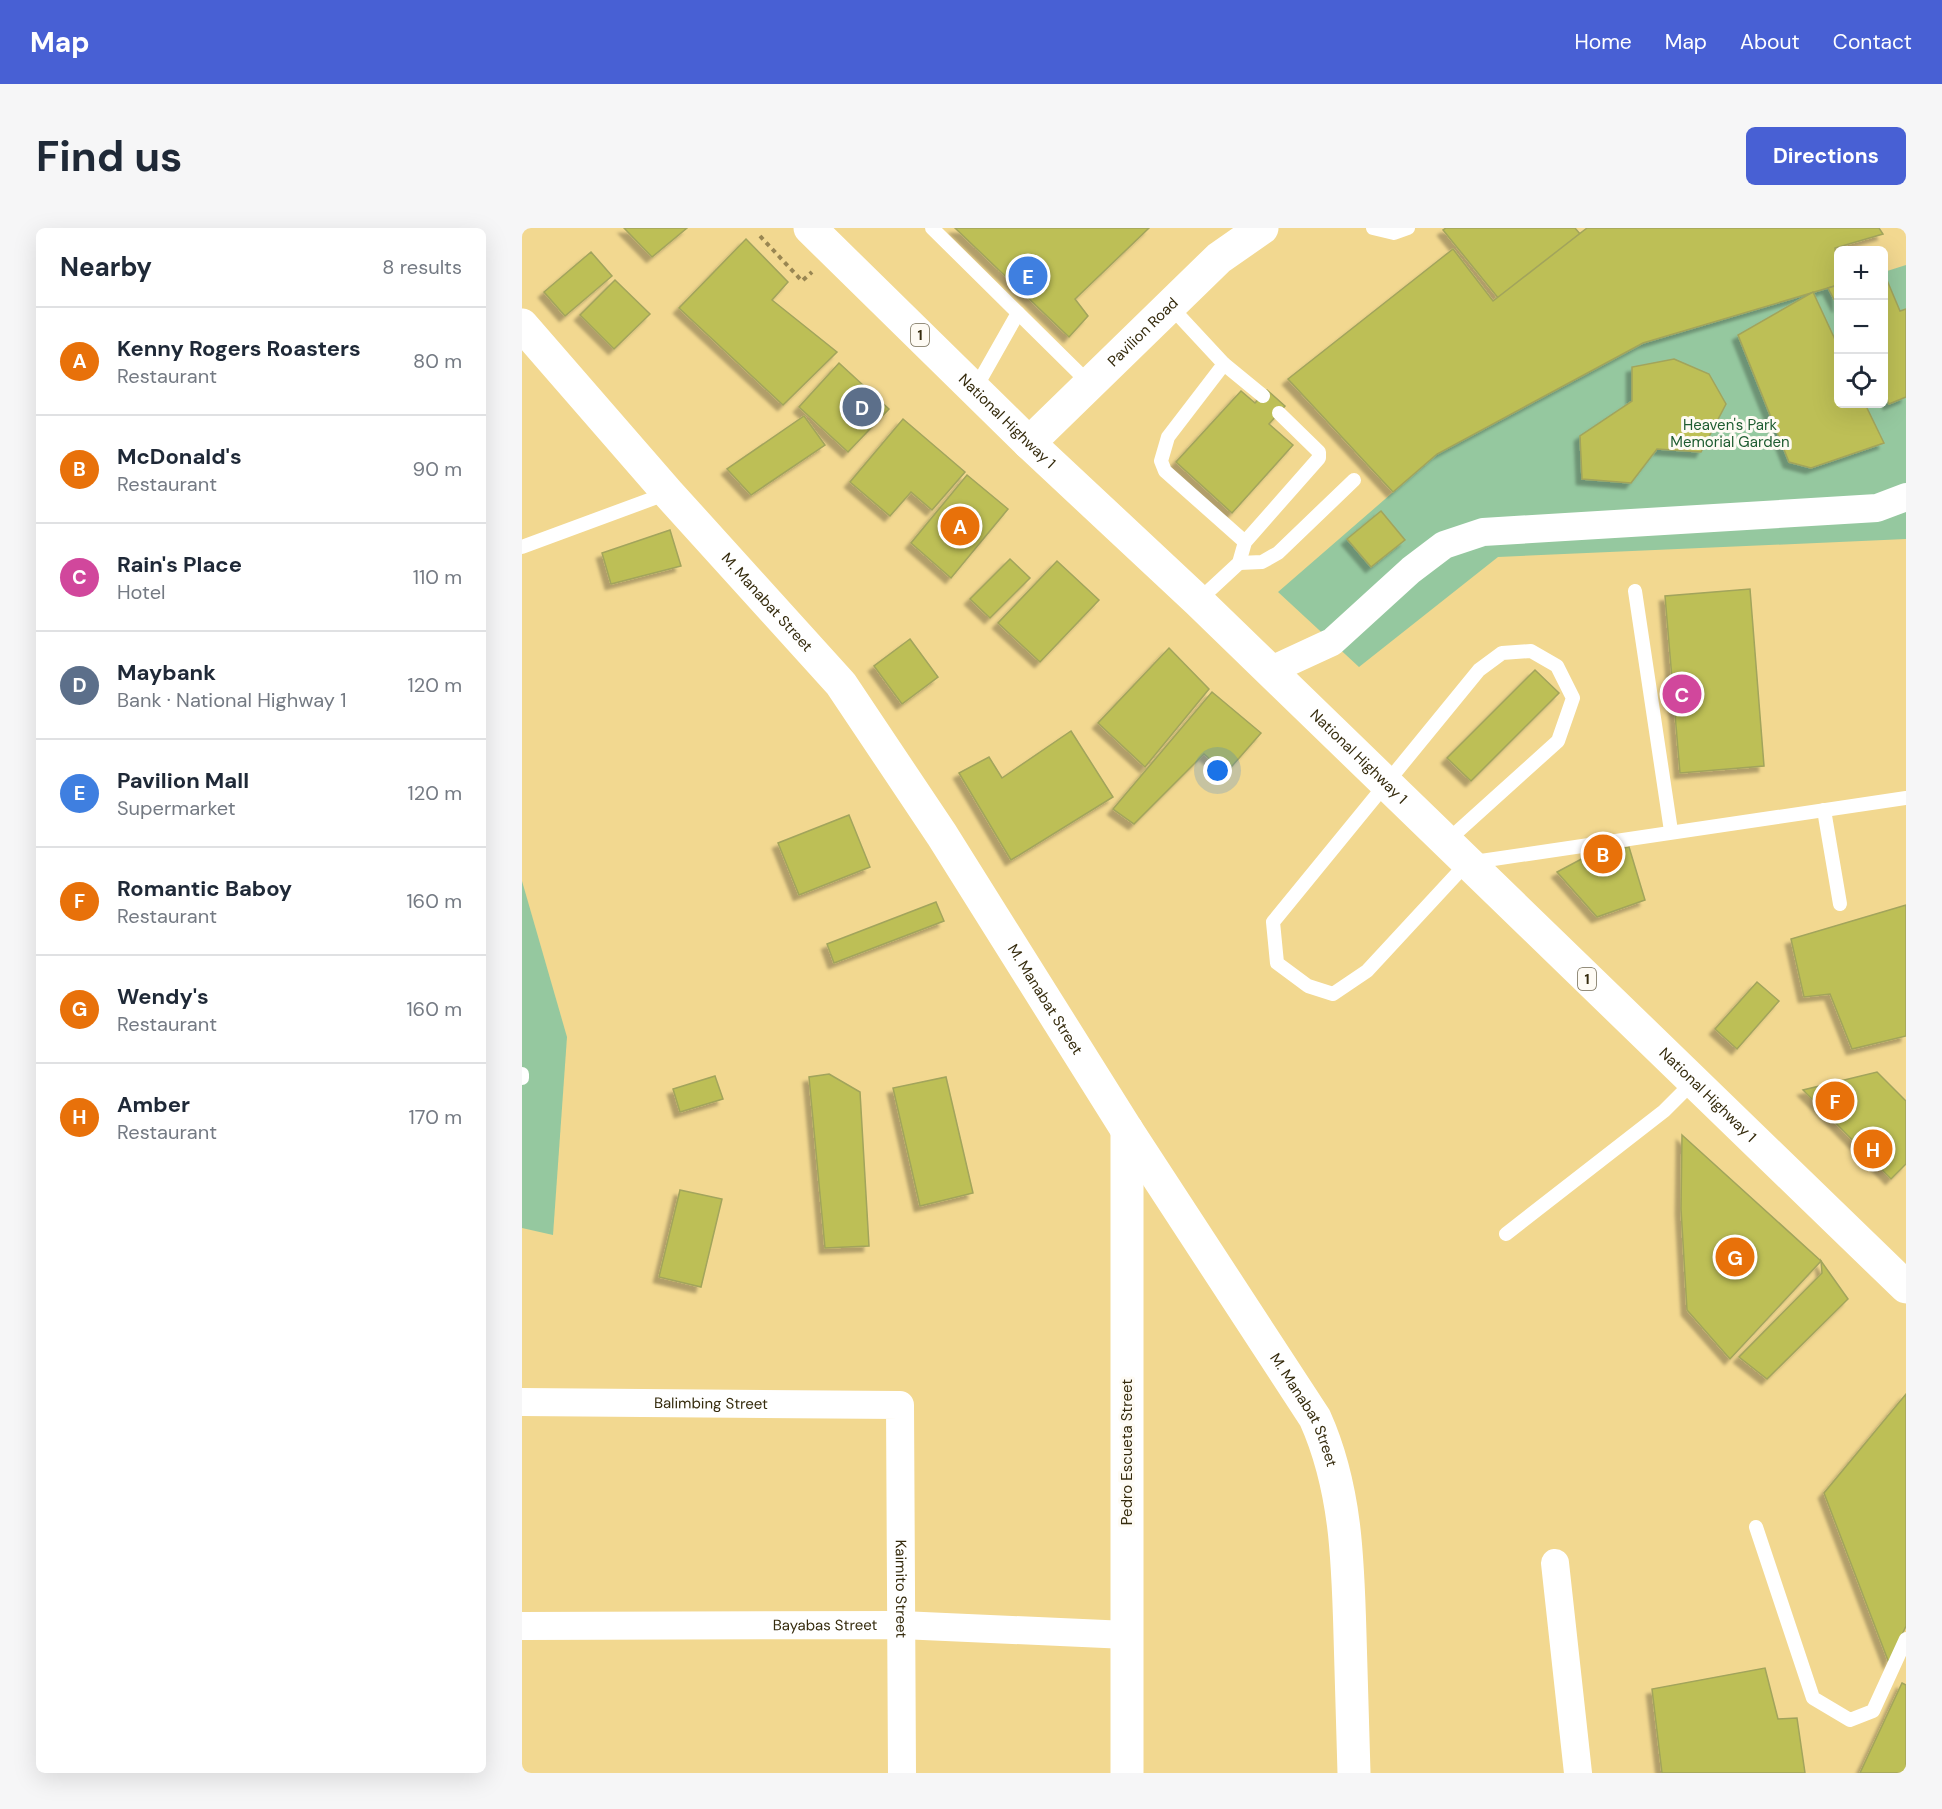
<!DOCTYPE html>
<meta charset="utf-8">
<style>
:root{--surface:#fff;--page:#f6f6f7;--text:#1f2937;--muted:#747a83;--line:#e0e1e3;--accent:#4860d4}
body{margin:0;font-family:"DM Sans",sans-serif;background:var(--page);color:var(--text)}
.controls{position:absolute;right:18px;top:18px;display:grid;overflow:hidden;border-radius:9px;box-shadow:0 6px 24px #0002}
.controls button{width:54px;height:54px;display:grid;place-items:center;padding:0;border:0;border-bottom:2px solid var(--line);background:var(--surface);color:var(--text);font:30px sans-serif}
.you{position:absolute;left:696px;top:543px;width:21px;height:21px;margin:-15px;border:4px solid #fff;border-radius:50%;background:#1a73e8;box-shadow:0 0 0 9px #1a73e833}
.badge{display:grid;place-items:center;width:39px;height:39px;border-radius:50%;background:var(--accent);color:#fff;font-size:20px;font-weight:700}
.pin{position:absolute;translate:-50% -50%;border:3px solid #fff;box-shadow:0 2px 6px #0006}
.list{margin:0;padding:0;list-style:none}
h2{display:flex;justify-content:space-between;align-items:center;height:78px;margin:0;padding:0 24px;font-size:26px}
h2 small{font-size:20px;font-weight:400;color:var(--muted)}
.list li{display:grid;grid-template-columns:39px 1fr auto;gap:18px;align-items:center;box-sizing:border-box;height:108px;padding:0 24px;border-top:2px solid var(--line)}
.list b{display:block;font-size:22px;white-space:nowrap}
.list p{margin:0;font-size:20px;white-space:nowrap;color:var(--muted)}
.list em{font-size:20px;font-style:normal;color:var(--muted)}
.icon{flex:none;width:33px;height:33px;fill:none;stroke:currentColor;stroke-width:2;stroke-linecap:round;stroke-linejoin:round}
.map{position:relative;flex:none;width:1384px;height:1545px;overflow:hidden;border-radius:9px}
header{display:flex;align-items:center;gap:36px;box-sizing:border-box;height:84px;padding:0 30px;background:var(--accent);color:#fff}
header strong{font-size:28px}
nav{display:flex;gap:33px;margin-inline-start:auto;font-size:21px}
.intro{display:flex;align-items:center;justify-content:space-between;box-sizing:border-box;height:144px;padding:0 36px}
h1{margin:0;font-size:42px}
.button{padding:15px 27px;border-radius:9px;background:var(--accent);color:#fff;font-size:21px;font-weight:700}
main{display:flex;gap:36px;padding:0 36px}
aside{flex:1;background:var(--surface);border-radius:9px;box-shadow:0 6px 24px #0002}
.map>svg:first-child{display:block}
</style>
<header>
<strong>Map</strong>
<nav><a>Home</a><a>Map</a><a>About</a><a>Contact</a></nav>
</header>
<div class="intro"><h1>Find us</h1><a class="button">Directions</a></div>
<main>
<aside>
<h2>Nearby<small>8 results</small></h2>
<ul class="list">
<li><span class="badge" style="background:#e8710a">A</span><div><b>Kenny Rogers Roasters</b><p>Restaurant</p></div><em>80 m</em></li>
<li><span class="badge" style="background:#e8710a">B</span><div><b>McDonald's</b><p>Restaurant</p></div><em>90 m</em></li>
<li><span class="badge" style="background:#d1479c">C</span><div><b>Rain's Place</b><p>Hotel</p></div><em>110 m</em></li>
<li><span class="badge" style="background:#5c6f8a">D</span><div><b>Maybank</b><p>Bank · National Highway 1</p></div><em>120 m</em></li>
<li><span class="badge" style="background:#3f7fe0">E</span><div><b>Pavilion Mall</b><p>Supermarket</p></div><em>120 m</em></li>
<li><span class="badge" style="background:#e8710a">F</span><div><b>Romantic Baboy</b><p>Restaurant</p></div><em>160 m</em></li>
<li><span class="badge" style="background:#e8710a">G</span><div><b>Wendy's</b><p>Restaurant</p></div><em>160 m</em></li>
<li><span class="badge" style="background:#e8710a">H</span><div><b>Amber</b><p>Restaurant</p></div><em>170 m</em></li>
</ul>
</aside>
<div class="map">
<svg width="1384" height="1545" viewBox="0 0 1384 1545">
<defs>
<filter id="shadow"><feDropShadow dx="-5.5" dy="5.5" stdDeviation="1.5" flood-color="#0004"/></filter>
</defs>
<rect width="100%" height="100%" fill="#f2d890"/>
<g fill="#95c89f">
<polygon points="1384,37 1384,311 976,329 837,439 756,364 915,226 1121,115 1316,57 1316,176 1362,176 1362,44"/>
<polygon points="0,653 45,809 31,1007 0,1000"/>
</g>
<g fill="#bdbf56" stroke="#a2a45c" stroke-width="1.5" filter="url(#shadow)">
<polygon points="102,0 165,0 130,29"/>
<polygon points="433,0 627,0 553,71 566,88 547,109"/>
<polygon points="924,0 1053,0 1058,6 977,71 921,2"/>
<polygon points="1065,0 1357,0 1361,6 1313,20 1316,57 1121,115 915,226 871,264 766,151 931,21 971,73"/>
<polygon points="224,11 266,54 250,72 315,124 261,177 157,80"/>
<polygon points="69,24 90,48 43,88 22,64"/>
<polygon points="1362,45 1378,83 1384,81 1384,169 1367,176 1362,165"/>
<polygon points="93,52 128,86 92,121 58,87"/>
<polygon points="1316,57 1316,79 1306,60"/>
<polygon points="1291,64 1316,118 1316,176 1343,176 1362,215 1289,240 1267,234 1216,107"/>
<polygon points="1152,131 1187,146 1204,176 1179,224 1135,221 1109,255 1060,251 1058,208 1110,173 1110,139"/>
<polygon points="317,135 367,181 326,224 277,179"/>
<polygon points="745,162 763,178 747,196 771,217 710,285 654,234 719,163 733,175"/>
<polygon points="282,188 303,217 229,267 205,241"/>
<polygon points="381,191 443,244 410,282 389,264 368,288 328,254"/>
<polygon points="445,247 486,281 429,350 389,315"/>
<polygon points="859,283 883,312 849,339 825,311"/>
<polygon points="148,302 159,338 89,356 80,325"/>
<polygon points="488,331 508,350 468,390 448,371"/>
<polygon points="535,333 577,372 518,434 476,395"/>
<polygon points="1228,361 1242,538 1158,545 1143,368"/>
<polygon points="388,411 416,449 380,476 352,438"/>
<polygon points="647,420 687,461 623,539 576,495"/>
<polygon points="1013,442 1037,465 949,553 925,530"/>
<polygon points="690,464 739,505 704,545 682,526 612,596 591,581"/>
<polygon points="549,503 591,569 489,632 437,545 467,529 480,550"/>
<polygon points="327,587 348,639 277,667 256,615"/>
<polygon points="1107,619 1123,672 1075,689 1035,644 1067,627"/>
<polygon points="414,674 422,693 312,735 305,716"/>
<polygon points="1384,677 1384,808 1330,821 1308,766 1282,769 1269,711"/>
<polygon points="1235,754 1257,773 1215,821 1193,801"/>
<polygon points="1355,844 1384,873 1384,936 1369,951 1281,862"/>
<polygon points="307,846 338,864 347,1018 303,1020 287,849"/>
<polygon points="193,848 201,871 158,884 151,861"/>
<polygon points="424,849 451,965 398,978 371,860"/>
<polygon points="1160,907 1299,1033 1208,1131 1165,1082 1159,981"/>
<polygon points="158,962 200,971 179,1059 137,1049"/>
<polygon points="1299,1033 1326,1071 1245,1151 1217,1129 1300,1045"/>
<polygon points="1384,1166 1384,1398 1367,1435 1302,1265"/>
<polygon points="1243,1440 1256,1491 1275,1490 1283,1545 1140,1545 1130,1461"/>
<polygon points="1380,1455 1384,1457 1384,1545 1338,1545"/>
</g>
<g fill="none" stroke-linecap="round" stroke-linejoin="round">
<polyline stroke="#998652" stroke-width="4" stroke-dasharray="4.5 4.5" stroke-linecap="butt" points="238,8 280,53 290,44"/>
<g stroke="#fff" stroke-width="14">
<polyline points="410,0 496,85 453,161"/>
<polyline points="851,0 872,5 886,0"/>
<polyline points="649,79 702,136 741,168"/>
<polyline points="496,85 568,156"/>
<polyline points="702,136 646,209 639,233 643,243 723,314"/>
<polyline points="0,319 146,265"/>
<polyline points="717,335 740,334 756,325 832,252"/>
<polyline points="1113,363 1149,603"/>
<polyline points="676,373 717,335 723,314 797,230 797,224 757,185"/>
<polyline points="1302,582 1318,676"/>
<polyline points="924,614 1036,513 1051,470 1035,438 1009,423 980,425 957,442 751,694 755,735 786,758 811,766 845,743 945,635 1384,570"/>
<polyline points="0,846 0,850"/>
<polyline points="984,1006 1142,883 1171,854"/>
<polyline points="1234,1299 1291,1470 1328,1492 1351,1483 1384,1411"/>
</g>
<g stroke="#fff" stroke-width="28">
<polyline points="747,443 810,414 889,342 922,317 961,304 1355,280 1384,269"/>
<path id="s1" d="M0 1174 378 1177 380 1545"/>
<polyline points="1033,1335 1056,1545"/>
<path id="s2" d="M0 1398 379 1397 605 1407"/>
</g>
<polyline stroke="#fff" stroke-width="33" points="605,902 605,1545"/>
<g stroke="#fff" stroke-width="33">
<path id="s3" d="M0 97 146 265 319 456 420 607 605 902 793 1190C824 1259 826 1332 828 1407 829 1453 831 1499 832 1545"/>
<path id="s4" d="M507 215 697 30 740 0"/>
</g>
<path stroke="#fff" stroke-width="33" id="s5" d="M288 0 507 215 676 373 1384 1059"/>
</g>
<g text-anchor="middle" dominant-baseline="central" stroke-width="6" stroke-linejoin="round" paint-order="stroke">
<g fill="#fefbf4" stroke="#716952" stroke-width="1.5">
<rect x="389" y="96" width="18" height="22" rx="4.5"/>
<rect x="1056" y="740" width="18" height="22" rx="4.5"/>
</g>
<g font-size="14" font-weight="bold" fill="#352b0d">
<text x="398" y="107">1</text>
<text x="1065" y="751">1</text>
</g>
<g font-size="15" fill="#352b0d" stroke="#fefbf4">
<text stroke="none"><textPath href="#s4" startOffset="159">Pavilion Road</textPath></text>
<text stroke="none"><textPath href="#s5" startOffset="276">National Highway 1</textPath></text>
<text stroke="none"><textPath href="#s3" startOffset="370">M. Manabat Street</textPath></text>
<text stroke="none"><textPath href="#s5" startOffset="762">National Highway 1</textPath></text>
<text stroke="none"><textPath href="#s3" startOffset="856">M. Manabat Street</textPath></text>
<text stroke="none"><textPath href="#s5" startOffset="1248">National Highway 1</textPath></text>
<text stroke="none"><textPath href="#s1" startOffset="189">Balimbing Street</textPath></text>
<text stroke="none"><textPath href="#s3" startOffset="1342">M. Manabat Street</textPath></text>
<text transform="translate(605 1224) rotate(-90)">Pedro Escueta Street</text>
<text stroke="none"><textPath href="#s1" startOffset="562">Kaimito Street</textPath></text>
<text stroke="none"><textPath href="#s2" startOffset="303">Bayabas Street</textPath></text>
</g>
<g font-size="15" fill="#1e5c31" stroke="#fefbf4">
<text x="1208" y="197">Heaven's Park<tspan x="1208" dy="17">Memorial Garden</tspan></text>
</g>
</g>
</svg>
<div class="controls">
<button>+</button>
<button>−</button>
<button><svg class="icon" aria-label="locate" viewBox="0 0 24 24"><circle cx="12" cy="12" r="6"/><path d="M12 2v4M12 18v4M2 12h4M18 12h4"/></svg></button>
</div>
<div class="you"></div>
<div class="pin badge" style="left:438px;top:298px;background:#e8710a">A</div>
<div class="pin badge" style="left:1081px;top:626px;background:#e8710a">B</div>
<div class="pin badge" style="left:1160px;top:466px;background:#d1479c">C</div>
<div class="pin badge" style="left:340px;top:179px;background:#5c6f8a">D</div>
<div class="pin badge" style="left:506px;top:48px;background:#3f7fe0">E</div>
<div class="pin badge" style="left:1313px;top:873px;background:#e8710a">F</div>
<div class="pin badge" style="left:1213px;top:1029px;background:#e8710a">G</div>
<div class="pin badge" style="left:1351px;top:921px;background:#e8710a">H</div>
</div>
</main>
